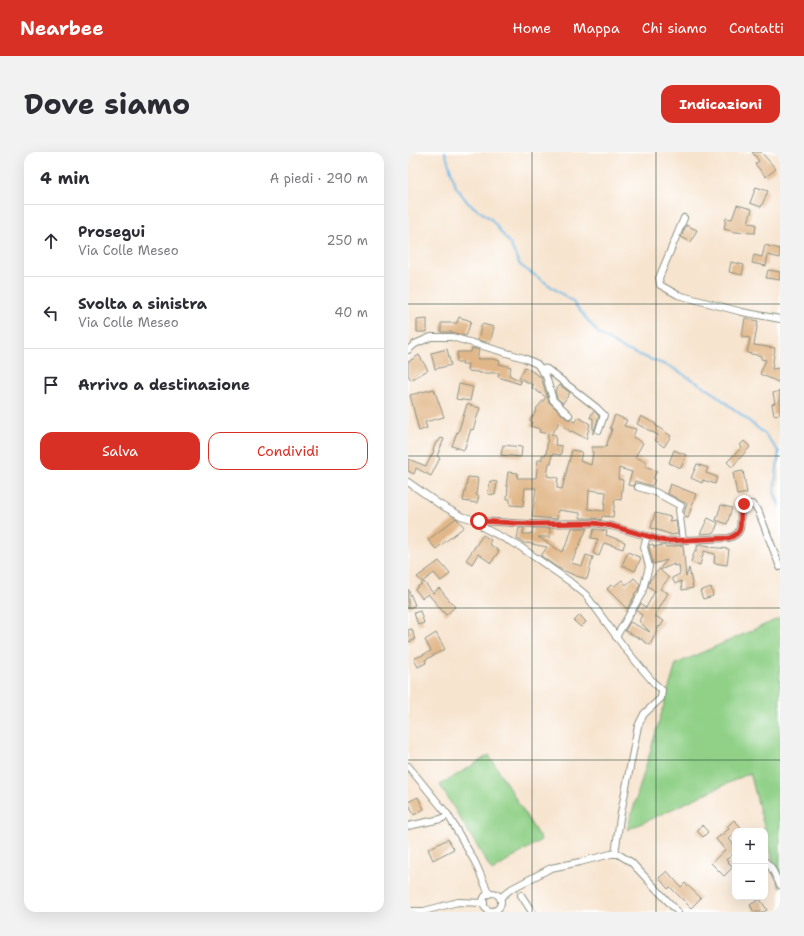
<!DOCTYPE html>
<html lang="it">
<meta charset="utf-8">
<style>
:root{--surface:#fff;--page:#f2f2f3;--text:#2b2b33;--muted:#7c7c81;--line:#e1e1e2;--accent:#d93025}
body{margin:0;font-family:"Shantell Sans",sans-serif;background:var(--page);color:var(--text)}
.controls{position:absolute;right:12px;bottom:12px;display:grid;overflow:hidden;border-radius:8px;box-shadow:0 4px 16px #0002}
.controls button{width:36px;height:36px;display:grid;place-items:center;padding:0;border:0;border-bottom:1px solid var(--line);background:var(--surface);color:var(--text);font:20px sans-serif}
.stop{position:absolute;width:12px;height:12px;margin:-9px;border:3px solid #d93025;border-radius:50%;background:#fff}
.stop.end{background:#d93025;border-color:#fff;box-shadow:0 1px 4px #0008}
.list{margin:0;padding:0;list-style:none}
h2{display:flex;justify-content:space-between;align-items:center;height:52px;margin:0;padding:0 16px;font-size:17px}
h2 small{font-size:13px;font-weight:400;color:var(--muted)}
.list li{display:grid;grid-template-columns:26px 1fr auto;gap:12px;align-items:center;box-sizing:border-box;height:72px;padding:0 16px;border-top:1px solid var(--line)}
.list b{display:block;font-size:15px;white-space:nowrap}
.list p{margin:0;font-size:13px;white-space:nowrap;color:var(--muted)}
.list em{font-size:13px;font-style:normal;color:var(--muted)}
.actions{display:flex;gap:8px;padding:12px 16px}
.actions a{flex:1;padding:9px 0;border:1px solid var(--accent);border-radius:12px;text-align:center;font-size:14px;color:var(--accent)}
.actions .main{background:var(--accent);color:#fff}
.icon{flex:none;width:22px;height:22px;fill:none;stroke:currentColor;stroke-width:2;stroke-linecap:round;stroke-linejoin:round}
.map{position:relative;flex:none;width:372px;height:760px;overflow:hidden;border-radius:12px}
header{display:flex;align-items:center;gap:24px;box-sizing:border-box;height:56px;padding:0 20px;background:var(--accent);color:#fff}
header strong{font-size:19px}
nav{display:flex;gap:22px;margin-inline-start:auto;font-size:14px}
.intro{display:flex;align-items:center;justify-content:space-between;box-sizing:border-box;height:96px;padding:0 24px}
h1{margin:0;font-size:28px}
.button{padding:10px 18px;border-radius:12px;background:var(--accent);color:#fff;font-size:14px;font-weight:700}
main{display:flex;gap:24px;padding:0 24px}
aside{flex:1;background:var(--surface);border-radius:12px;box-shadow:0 4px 16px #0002}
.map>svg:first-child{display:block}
</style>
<header>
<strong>Nearbee</strong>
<nav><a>Home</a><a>Mappa</a><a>Chi siamo</a><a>Contatti</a></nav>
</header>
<div class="intro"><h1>Dove siamo</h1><a class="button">Indicazioni</a></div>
<main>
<aside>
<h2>4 min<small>A piedi · 290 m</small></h2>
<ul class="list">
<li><svg class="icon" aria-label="ahead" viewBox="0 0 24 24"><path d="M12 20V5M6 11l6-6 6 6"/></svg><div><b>Prosegui</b><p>Via Colle Meseo</p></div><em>250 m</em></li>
<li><svg class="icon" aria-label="left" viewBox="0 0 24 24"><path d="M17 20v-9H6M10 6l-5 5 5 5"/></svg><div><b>Svolta a sinistra</b><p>Via Colle Meseo</p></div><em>40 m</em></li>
<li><svg class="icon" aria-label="arrive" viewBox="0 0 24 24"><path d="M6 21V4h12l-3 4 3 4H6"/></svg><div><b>Arrivo a destinazione</b></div></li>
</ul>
<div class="actions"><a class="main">Salva</a><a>Condividi</a></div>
</aside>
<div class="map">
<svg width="372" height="760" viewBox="0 0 372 760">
<rect width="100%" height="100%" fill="#fff"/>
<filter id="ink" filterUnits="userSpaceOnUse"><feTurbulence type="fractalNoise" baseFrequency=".025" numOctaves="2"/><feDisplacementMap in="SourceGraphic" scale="8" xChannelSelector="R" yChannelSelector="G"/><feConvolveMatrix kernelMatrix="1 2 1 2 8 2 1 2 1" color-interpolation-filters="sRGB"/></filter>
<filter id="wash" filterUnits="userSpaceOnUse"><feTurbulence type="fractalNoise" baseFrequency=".012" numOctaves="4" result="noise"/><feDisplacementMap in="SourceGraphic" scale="16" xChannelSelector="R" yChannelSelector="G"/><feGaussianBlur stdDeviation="0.9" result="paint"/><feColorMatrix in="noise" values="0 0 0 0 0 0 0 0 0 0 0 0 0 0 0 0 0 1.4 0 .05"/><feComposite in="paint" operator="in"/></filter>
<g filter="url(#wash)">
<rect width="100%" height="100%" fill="#f7e4cf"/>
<g fill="#90d087" stroke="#58865e">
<polygon points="372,466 372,736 342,621 219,678 268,512"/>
<polygon points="81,603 133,688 84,719 32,633"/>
</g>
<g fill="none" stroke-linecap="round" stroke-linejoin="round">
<polyline stroke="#6bb7e4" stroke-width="2" points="37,0 48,35 60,51 83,67 102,92 112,113 164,149 191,182 216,197 263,215 303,239 356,281 371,300 366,340 372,355"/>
</g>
<g id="blocks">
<g fill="#e1b789" fill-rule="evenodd">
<polygon points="344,0 353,0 368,17 358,25 347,12 351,9"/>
<polygon points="348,35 360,39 353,55 342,51"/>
<polygon points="329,53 344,57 340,71 348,72 347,81 327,80 316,77 318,66 324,67"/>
<polygon points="278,73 289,78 283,90 273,85"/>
<polygon points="357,93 372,97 372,106 360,103 358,114 344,111 346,103 354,105"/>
<polygon points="323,110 336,113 334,123 321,120"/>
<polygon points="360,118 372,120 372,128 358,126"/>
<polygon points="51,165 63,169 58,184 43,180 33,180 33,171 49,171"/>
<polygon points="337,166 350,169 346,193 367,196 364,217 372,216 372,231 352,222 358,208 353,207 353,204 339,201 342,186 334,185"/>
<polygon points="19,167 19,180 9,180 9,168"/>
<polygon points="74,172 86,175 82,191 70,188"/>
<polygon points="64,196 71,198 69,207 86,207 92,209 91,212 103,215 101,223 113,229 112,232 90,225 91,221 70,221 70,220 59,219 60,212 54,212 55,210 49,210 49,200 63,200"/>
<polygon points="39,197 43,213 27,217 23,201"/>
<polygon points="11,203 20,218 3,228 0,223 0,210"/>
<path d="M117 215 133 225 141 250 158 266 167 270 170 265 182 272 178 287 164 279 163 280 150 270 149 275 143 282 148 283 147 293 154 294 153 303 144 302 143 311H141L139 324 150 326 149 336 154 337 164 298 174 300 172 309 183 313 185 300H184V295H198L204 277 202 276 207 263 219 268 216 274 228 277 225 285 235 291 227 305 239 310 237 314 249 319 245 326 247 327 244 334 227 329 226 334 220 333 224 320 211 316 210 327 215 328 213 348 207 347 205 365 194 364 193 368 187 366H172V361L150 358 149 367 124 365 128 336H117L115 354 102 353V347H99L100 334H98L100 320 110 321 109 326H128L130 308H134V303H138L140 282 131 280 132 277 122 274 124 270 122 268 129 258 128 257 138 245 124 236 125 233 111 226ZM181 338 198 340 196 359 180 357Z"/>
<polygon points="51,232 65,235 62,249 48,247"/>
<polygon points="152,233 162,241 155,251 149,246 147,239"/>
<polygon points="26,237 36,265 17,270 19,276 11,279 2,243"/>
<polygon points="372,239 372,262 366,263 364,252 367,251 365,241"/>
<polygon points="59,252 72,256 65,278 63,277 56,298 44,294 49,280 50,281"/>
<polygon points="185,259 191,264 185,282 185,266 182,266"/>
<polygon points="233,264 248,272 247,273 263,284 256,295 247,288 250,283 229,272"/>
<polygon points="33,286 36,287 29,304 32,306 23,324 8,316 6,322 0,319 0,307 18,314 26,299 25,298 28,290 30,290"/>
<polygon points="336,289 342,295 324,315 319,310 334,295 332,293"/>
<polygon points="95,293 114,295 113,305 93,303"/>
<polygon points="266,298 278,303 273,316 261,311"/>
<polygon points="289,312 300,316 298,321 309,325 307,332 295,328 294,331 283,326"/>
<polygon points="335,319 339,341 329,343 325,321"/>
<polygon points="60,325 70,326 68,343 71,344 69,351 55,349"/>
<polygon points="82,329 89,330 87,343 80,342"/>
<polygon points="262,332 288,342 280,366 276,365 276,361 279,352 259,341"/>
<polygon points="313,353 324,356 319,372 308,368"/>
<polygon points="247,361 263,365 261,369 268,368 270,382 262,383 262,382 243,376"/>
<polygon points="48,366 56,375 28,397 20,388"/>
<polygon points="300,366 310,371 306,381 292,382"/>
<polygon points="111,376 116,376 115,382 122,382 122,381 124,382 125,376 142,376 142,385 130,385 154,400 160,389 164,376 179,376 175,385 174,385 174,388 163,411 174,414 178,403 185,405 179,427 168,424 150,416 133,404 139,395 119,391 118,392 109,387"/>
<polygon points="186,377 199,379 198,383 217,390 215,397 196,391 191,404 185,401 190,387 183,386"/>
<polygon points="75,383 83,388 81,392 91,399 83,411 70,402 64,412 58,408"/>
<polygon points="245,392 246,395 255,393 259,395 275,393 278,425 281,416 285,436 274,438 273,429 267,432 264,426 272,422 271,413 266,414 266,412 252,418 261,426 252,437 260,441 247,464 256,469 252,475 251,474 242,493 235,489 235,488 217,479 222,470 242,480 231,469 234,463 229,459 233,451 238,456 247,439 240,434 242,428 259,408 245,412 241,395 241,393"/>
<polygon points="291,392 302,394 301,395 321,397 319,413 306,411 307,402 296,399 292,413 283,410 287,398 289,399 289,394 291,394"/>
<polygon points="220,400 233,406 227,419 214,413"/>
<polygon points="31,409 42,422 33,429 26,421 14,430 9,425"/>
<polygon points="226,426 232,432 230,438 226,442 227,443 219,457 199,437 203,433 205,435 214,428 218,433"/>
<polygon points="16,430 25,441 31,436 47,455 38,463 20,442 14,446 7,437"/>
<polygon points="303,435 305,444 295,447 292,439"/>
<polygon points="0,437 7,453 0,457"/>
<polygon points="12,459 16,471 10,473 6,461"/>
<polygon points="172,463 178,470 173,475 166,469"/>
<polygon points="4,477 7,488 0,490 0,478"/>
<polygon points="28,481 37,497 17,508 18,511 10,515 6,507 23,499 17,488"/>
<polygon points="10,645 16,657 6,663 0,650"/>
<polygon points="326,668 333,675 329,679 327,679 327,681 321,687 327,694 327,700 318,708 325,715 316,724 303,711 317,698 308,687 321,677 319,675"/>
<polygon points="294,673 300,680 295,685 289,679"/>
<polygon points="40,687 46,697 25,708 20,697"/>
<polygon points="259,719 273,735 277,731 293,746 283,756 262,735 260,737 251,726"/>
<polygon points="352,747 359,758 355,760 346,760 342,753"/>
</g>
</g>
</g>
<g filter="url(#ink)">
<use href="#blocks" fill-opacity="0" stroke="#8b9082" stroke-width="1"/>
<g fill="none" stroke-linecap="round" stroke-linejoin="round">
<g stroke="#8b9082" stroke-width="8">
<g id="street">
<polyline points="276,66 251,126 252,133 270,143 334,160 372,167"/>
<polyline points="0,198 7,192 23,185 44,185 116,206 129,212 138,224 145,248 161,263"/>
<polyline points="132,216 139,217 189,256 196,263 191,278"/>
<path d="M0 330 31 352 53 364 71 369 123 372 186 371 203 374 257 389 321 386C341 379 327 366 336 352H344L350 358 372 415"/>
<polyline points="230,335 247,340 273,354 271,358 275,388"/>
<polyline points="71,369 76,376 111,394 161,429 178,443 219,499 246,531 254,538 253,546 236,562 230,574 212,666 207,702"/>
<polyline points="208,485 234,441 241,415 236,395 239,384"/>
<polyline points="0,614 40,663 67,710 81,742"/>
<polyline points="0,674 33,667 40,663"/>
<polyline points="357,709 363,715 372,733"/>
<circle cx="84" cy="750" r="9"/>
<polyline points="113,743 124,760"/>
<polyline points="92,746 103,737 143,716 172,710 203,702 210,702 223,710 270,760"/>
<polyline points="1,760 2,759 16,759 50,750 76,751"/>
</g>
</g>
<use href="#street" stroke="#fff" stroke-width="6"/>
</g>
</g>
<g fill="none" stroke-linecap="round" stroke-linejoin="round" filter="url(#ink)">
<path stroke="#d93025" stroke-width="5" d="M71 369 123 372 186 371 204 374 257 389 321 386C341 379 327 366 336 352"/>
</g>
<path fill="none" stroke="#1f3d34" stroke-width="1" stroke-opacity="0.55" d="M124 0V760M248 0V760M0 152H372M0 304H372M0 456H372M0 608H372"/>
</svg>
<div class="controls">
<button>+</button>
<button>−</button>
</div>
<div class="stop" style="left:71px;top:369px"></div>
<div class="stop end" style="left:336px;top:352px"></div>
</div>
</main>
